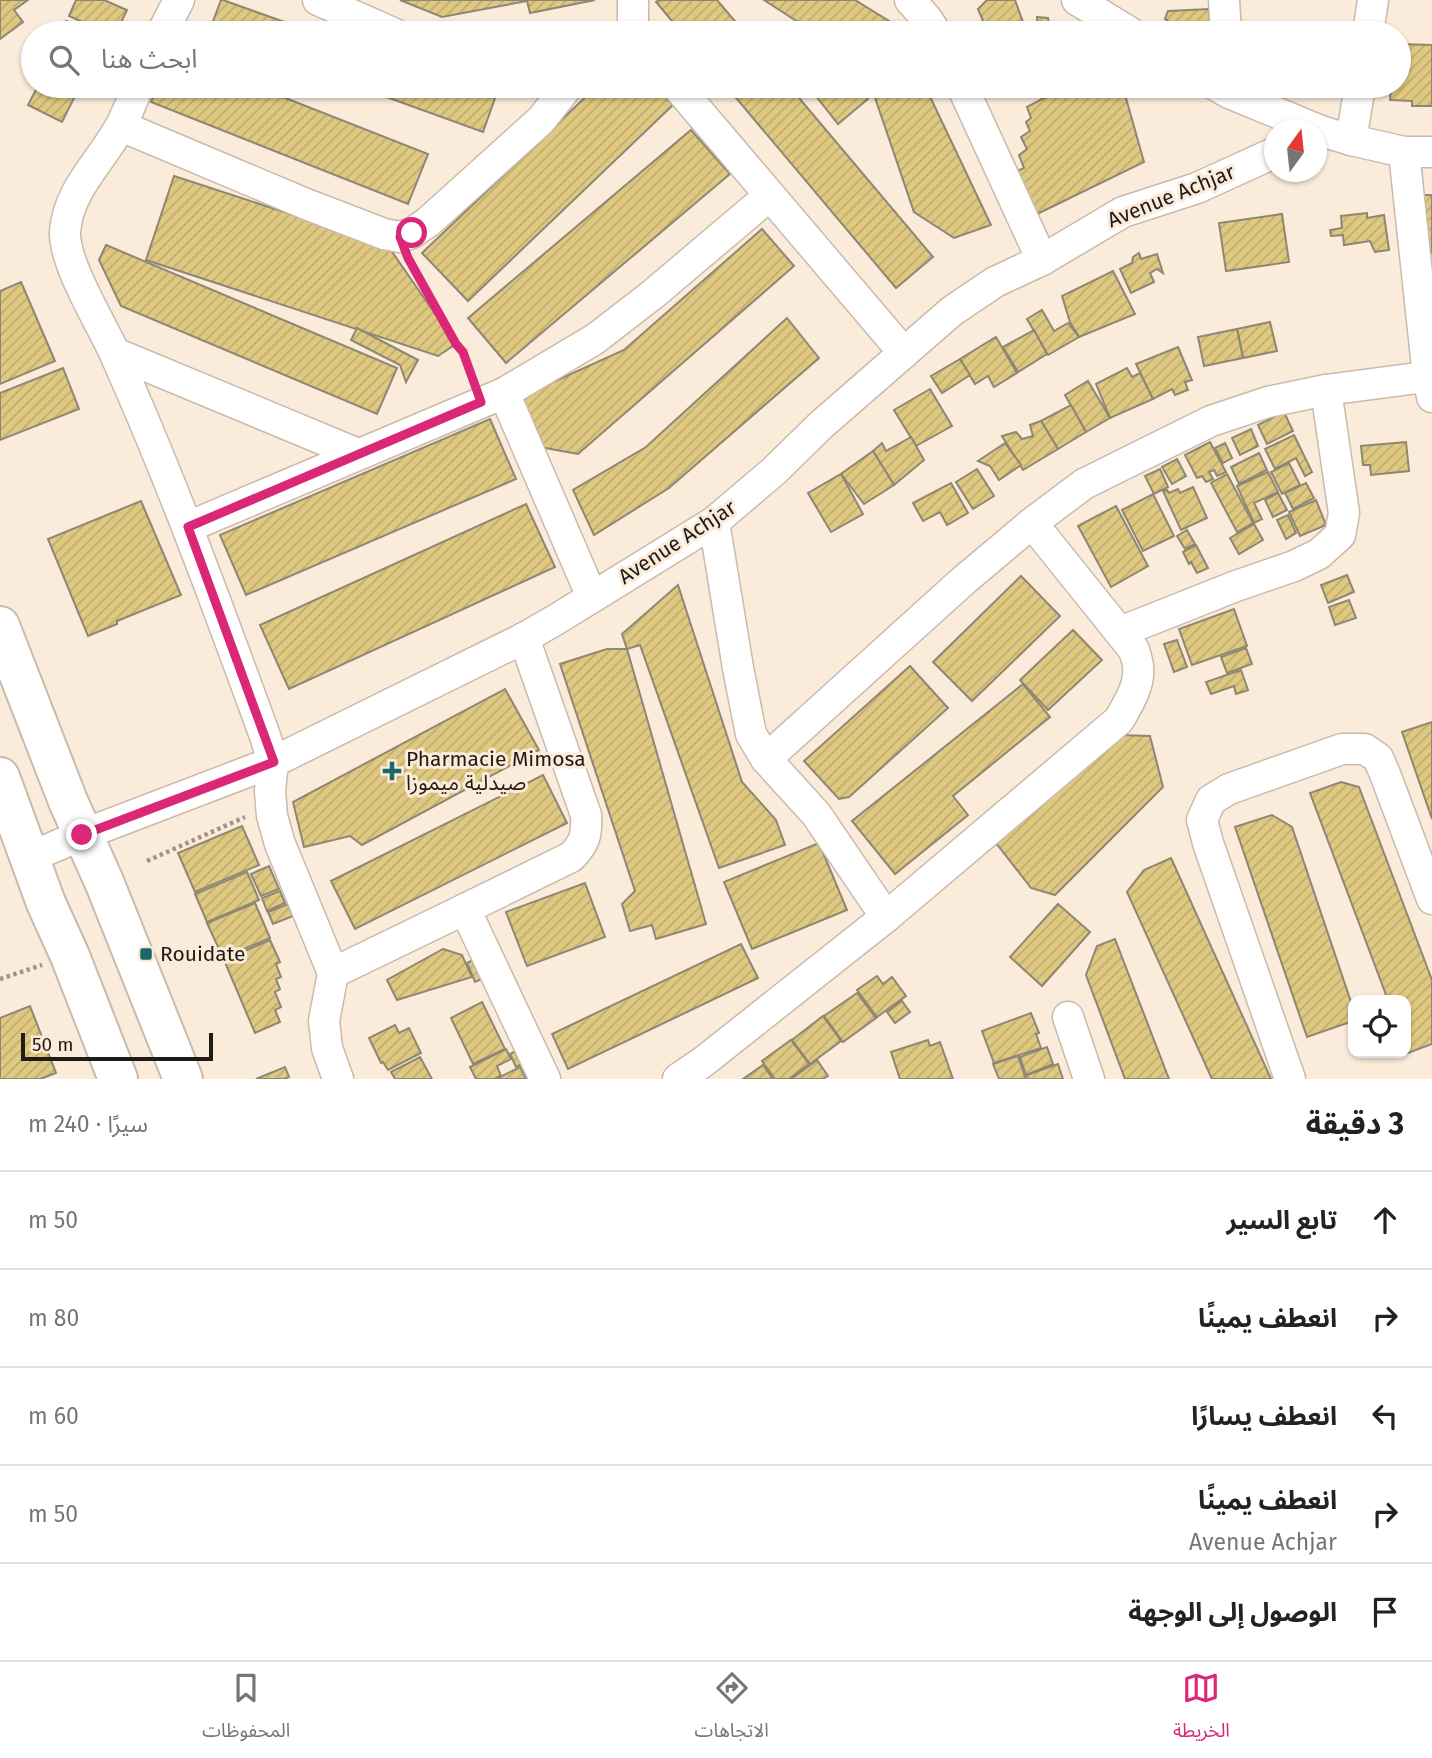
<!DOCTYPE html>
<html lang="ar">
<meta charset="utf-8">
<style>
:root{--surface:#fff;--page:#f6f6f6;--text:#222;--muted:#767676;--line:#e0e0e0;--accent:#db2777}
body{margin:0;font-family:"Fira Sans","Noto Sans Arabic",sans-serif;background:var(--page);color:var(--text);direction:rtl}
.controls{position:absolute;right:21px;bottom:21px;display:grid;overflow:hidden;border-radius:14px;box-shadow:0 2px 5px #0004}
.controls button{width:63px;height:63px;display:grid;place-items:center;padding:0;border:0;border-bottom:2px solid var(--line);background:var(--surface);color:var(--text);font:35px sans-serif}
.compass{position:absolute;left:1264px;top:119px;width:63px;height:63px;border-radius:50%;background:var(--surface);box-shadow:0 2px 5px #0004;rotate:15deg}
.scale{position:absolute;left:21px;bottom:18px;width:192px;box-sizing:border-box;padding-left:7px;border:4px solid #211b15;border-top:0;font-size:19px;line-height:24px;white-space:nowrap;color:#211b15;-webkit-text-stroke:5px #fbebda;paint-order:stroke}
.stop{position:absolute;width:21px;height:21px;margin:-16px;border:5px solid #db2777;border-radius:50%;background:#fff}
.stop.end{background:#db2777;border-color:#fff;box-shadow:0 2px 7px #0008}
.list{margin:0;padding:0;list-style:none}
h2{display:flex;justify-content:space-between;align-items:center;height:91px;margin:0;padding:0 28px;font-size:30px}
h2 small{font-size:23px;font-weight:400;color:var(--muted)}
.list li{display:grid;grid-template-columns:46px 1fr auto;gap:21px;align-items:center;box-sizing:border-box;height:98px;padding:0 28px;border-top:2px solid var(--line)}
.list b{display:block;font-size:26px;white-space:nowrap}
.list p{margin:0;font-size:23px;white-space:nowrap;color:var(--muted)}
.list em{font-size:23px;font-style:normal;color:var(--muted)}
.icon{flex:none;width:38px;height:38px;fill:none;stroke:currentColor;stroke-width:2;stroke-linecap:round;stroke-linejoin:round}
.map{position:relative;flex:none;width:1432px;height:1079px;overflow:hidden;direction:ltr}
.search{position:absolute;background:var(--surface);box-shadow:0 2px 5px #0004;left:21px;right:21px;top:21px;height:77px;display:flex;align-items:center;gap:18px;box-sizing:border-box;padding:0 24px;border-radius:38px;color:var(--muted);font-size:26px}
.sheet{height:581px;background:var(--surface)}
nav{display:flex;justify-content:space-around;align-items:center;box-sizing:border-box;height:98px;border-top:2px solid var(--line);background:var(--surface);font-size:19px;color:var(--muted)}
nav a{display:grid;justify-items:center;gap:4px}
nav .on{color:var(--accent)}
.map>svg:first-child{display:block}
</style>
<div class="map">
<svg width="1432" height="1079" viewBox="0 0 1432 1079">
<defs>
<pattern id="building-hatch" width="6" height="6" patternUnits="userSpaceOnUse" patternTransform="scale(1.75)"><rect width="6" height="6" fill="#dfc981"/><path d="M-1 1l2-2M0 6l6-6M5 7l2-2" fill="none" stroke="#bfac6f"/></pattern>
</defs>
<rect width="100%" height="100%" fill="#fbebda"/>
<g fill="url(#building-hatch)" stroke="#8d8774" stroke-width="2">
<polygon points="0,0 28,0 14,10 23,22 0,39"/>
<polygon points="76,0 104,0 127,10 116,33 108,33 69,16"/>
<polygon points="221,0 223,0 315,33 212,33 209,32"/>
<polygon points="400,0 595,0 530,13 527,1 442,17"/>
<polygon points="659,0 717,0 745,33 682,33 656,2"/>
<polygon points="764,0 855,0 897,26 900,33 815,33"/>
<polygon points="987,0 1015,0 1027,33 988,33 978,9"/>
<polygon points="1209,9 1211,28 1203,33 1185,33 1165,19 1168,11"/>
<polygon points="1037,17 1048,18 1049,24 1067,22 1083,33 1038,33"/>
<polygon points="66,21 93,33 61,33"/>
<polygon points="1399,44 1432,45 1432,106 1412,106 1412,101 1390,100 1391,86 1399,86"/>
<polygon points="38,86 80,86 62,122 28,105"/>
<polygon points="158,86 255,86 428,154 408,204 151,102"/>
<polygon points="356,86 460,86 495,98 483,132"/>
<polygon points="597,86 655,86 673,105 468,301 422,253"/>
<polygon points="726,86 789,86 933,257 896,288"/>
<polygon points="808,86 857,86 868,99 838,124"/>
<polygon points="871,86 925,86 991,225 954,238 914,212"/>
<polygon points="1039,86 1125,86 1126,98 1144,162 1033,216 1017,171 1024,168 1019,155 1027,149 1021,137 1030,131 1026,122 1031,118 1027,107 1044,98"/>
<polygon points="691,130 730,174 506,363 468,318"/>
<polygon points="174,176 388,246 456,344 438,356 146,260"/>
<polygon points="1421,195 1432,195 1432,253 1423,253"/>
<polygon points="1367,213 1367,218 1384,215 1389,250 1375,252 1370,241 1344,245 1343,235 1331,236 1330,230 1342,228 1341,216"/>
<polygon points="1282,214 1289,262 1226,271 1219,223"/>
<polygon points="762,229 794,266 578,454 540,447 518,398 624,350"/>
<polygon points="106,245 397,368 377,414 121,306 99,260"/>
<polygon points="1139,253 1141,259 1157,254 1163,273 1157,269 1150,273 1154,282 1131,293 1120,269 1132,263 1133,257"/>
<polygon points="1113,271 1135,314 1079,337 1070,322 1062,296"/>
<polygon points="21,282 55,361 0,384 0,291"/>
<polygon points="1042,310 1054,331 1068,323 1079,337 1048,355 1027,319"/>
<polygon points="787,318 819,358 669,488 594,535 573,490 646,447"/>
<polygon points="1270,322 1277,351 1243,358 1237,329"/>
<polygon points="357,328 418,360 406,382 400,365 351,340"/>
<polygon points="1237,329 1243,358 1204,366 1198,337"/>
<polygon points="1034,330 1047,354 1018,372 1003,347"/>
<polygon points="996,337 1017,373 994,387 988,376 975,384 960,359"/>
<polygon points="1178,347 1192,380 1185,382 1188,390 1175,395 1172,389 1153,399 1136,364"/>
<polygon points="960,359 970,375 942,393 931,376"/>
<polygon points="63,368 79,409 0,440 0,393"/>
<polygon points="1127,368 1132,377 1140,373 1153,399 1110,418 1096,384"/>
<polygon points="1088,381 1110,418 1086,432 1065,395"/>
<polygon points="930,389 952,426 916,446 894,410"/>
<polygon points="1071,405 1086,432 1058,449 1041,421"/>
<polygon points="1284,412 1293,431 1267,444 1258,425"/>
<polygon points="490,419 516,479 246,595 220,535"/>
<polygon points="1041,421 1058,449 1023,470 1002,436 1016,432 1022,439 1033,436 1030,425"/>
<polygon points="1251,429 1258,446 1240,455 1232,438"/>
<polygon points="1294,435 1312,472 1305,476 1296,458 1275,469 1265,449"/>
<polygon points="911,437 924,460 894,485 873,451 882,443 886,451"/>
<polygon points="1210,442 1226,472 1217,476 1214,470 1209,472 1213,479 1206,482 1202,476 1197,478 1185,455"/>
<polygon points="1406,442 1409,471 1371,475 1370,465 1363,465 1361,446"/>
<polygon points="1005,443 1021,465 999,480 990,466 978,461"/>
<polygon points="1225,443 1232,458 1223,463 1215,448"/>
<polygon points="873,451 894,485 864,504 841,474"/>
<polygon points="1259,453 1267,470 1239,484 1231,467"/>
<polygon points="1177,459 1186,476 1172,484 1162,467"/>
<polygon points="1289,463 1300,485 1282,494 1271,472"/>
<polygon points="977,469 994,496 973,509 956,482"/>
<polygon points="1160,469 1168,487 1154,494 1145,476"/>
<polygon points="1268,472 1278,492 1254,503 1262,519 1254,523 1237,486"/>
<polygon points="841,474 863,514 831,532 808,493"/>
<polygon points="1227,474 1253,523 1237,532 1211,483"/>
<polygon points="951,483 968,513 947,525 940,512 923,521 913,503"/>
<polygon points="1306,483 1314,498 1293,509 1285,493"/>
<polygon points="1193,487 1207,518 1181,530 1163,491 1167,490 1169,493 1178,489 1180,493"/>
<polygon points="1278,493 1287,510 1273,517 1265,500"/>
<polygon points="1153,494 1174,536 1143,551 1122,510"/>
<polygon points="1316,500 1326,525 1300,536 1289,512"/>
<polygon points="141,501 181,595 117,621 117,624 88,636 48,539"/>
<polygon points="526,504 555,567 289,689 260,625"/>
<polygon points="1116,506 1148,566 1111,587 1078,526"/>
<polygon points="1288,515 1296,533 1286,539 1277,520"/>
<polygon points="1254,524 1263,540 1239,554 1230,538"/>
<polygon points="1187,530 1195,544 1185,549 1177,536"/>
<polygon points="1196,545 1208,568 1197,573 1191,562 1189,564 1183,552"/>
<polygon points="1347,575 1354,592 1328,603 1321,585"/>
<polygon points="1021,576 1060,616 972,701 933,662"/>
<polygon points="678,585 742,782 776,820 785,845 719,868 640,645 627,649 622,634"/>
<polygon points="1349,600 1356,618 1335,625 1329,607"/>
<polygon points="1234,609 1247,646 1192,665 1179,629"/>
<polygon points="1073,630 1102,660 1048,710 1020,680"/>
<polygon points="1177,640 1187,667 1174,672 1164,644"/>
<polygon points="1246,648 1252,664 1227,673 1221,657"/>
<polygon points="607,649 627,649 706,924 656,939 652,925 630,931 622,904 635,891 560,664"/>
<polygon points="910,666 948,708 849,797 839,799 804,761"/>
<polygon points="1241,670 1248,690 1236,694 1234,686 1211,694 1206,682"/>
<polygon points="1023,684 1050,717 953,796 968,815 895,874 852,821"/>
<polygon points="505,689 539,750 362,845 350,836 304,847 293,802"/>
<polygon points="1432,722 1432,819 1402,732"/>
<polygon points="1119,735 1150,736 1163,787 1055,895 1031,888 989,834"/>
<polygon points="543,775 567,823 355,929 331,881"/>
<polygon points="1341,782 1359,787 1432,980 1432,1044 1408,1053 1406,1047 1406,1000 1388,1000 1310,793"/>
<polygon points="1272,815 1292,827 1353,1008 1353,1021 1307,1037 1235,827"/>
<polygon points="242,826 259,865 195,892 178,853"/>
<polygon points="819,843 847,910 752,949 724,882"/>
<polygon points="1171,858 1271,1079 1212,1079 1127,892 1144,870"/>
<polygon points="269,866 279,889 261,896 251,874"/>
<polygon points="247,872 259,900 207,922 195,894"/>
<polygon points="585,883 605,937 527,966 506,912"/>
<polygon points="280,891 285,903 267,911 262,898"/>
<polygon points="255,903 270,938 223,958 207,923"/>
<polygon points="288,904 293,916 273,924 268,912"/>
<polygon points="1058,904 1090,932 1042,986 1010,957"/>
<polygon points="1115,939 1169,1079 1125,1079 1086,975 1097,946"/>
<polygon points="270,940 280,962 276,964 281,977 276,979 280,989 275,992 281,1007 275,1010 280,1022 255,1033 224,960"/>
<polygon points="741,944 758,978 568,1069 552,1034"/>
<polygon points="443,949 462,955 472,977 397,1000 387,980"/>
<polygon points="479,957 486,977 475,982 467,963"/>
<polygon points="877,976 883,984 892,977 906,996 877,1017 857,990"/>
<polygon points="857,993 876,1018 843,1042 824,1016"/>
<polygon points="902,1001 910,1012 895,1023 887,1012"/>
<polygon points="482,1002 505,1049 473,1064 451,1018"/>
<polygon points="30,1006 56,1073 40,1079 0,1079 0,1018"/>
<polygon points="1031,1013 1039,1033 1036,1034 1041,1048 994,1063 982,1031"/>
<polygon points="823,1016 841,1041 810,1064 792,1040"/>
<polygon points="395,1025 399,1033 409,1028 421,1053 388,1070 383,1062 381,1063 369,1038"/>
<polygon points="791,1040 809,1064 789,1079 775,1079 762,1061"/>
<polygon points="928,1040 930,1046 940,1042 953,1079 900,1079 891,1052"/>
<polygon points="1047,1047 1053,1064 1026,1075 1020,1057"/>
<polygon points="522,1048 528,1061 516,1067 510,1054"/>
<polygon points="506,1049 511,1059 497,1066 501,1076 494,1079 476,1079 470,1067"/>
<polygon points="1018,1056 1026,1079 999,1079 993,1064"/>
<polygon points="420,1057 432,1079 395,1079 391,1072"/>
<polygon points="817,1060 828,1076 823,1079 791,1079"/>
<polygon points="1058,1064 1063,1079 1028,1079 1027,1075"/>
<polygon points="763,1065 773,1079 743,1079"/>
<polygon points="285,1067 289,1077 284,1079 256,1079"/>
<polygon points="520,1067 526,1079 496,1079"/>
</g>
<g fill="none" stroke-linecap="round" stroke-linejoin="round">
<g stroke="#cabaab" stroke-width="33">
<g id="minor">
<polyline points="318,0 393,33"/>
<polyline points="633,0 633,33"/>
<polyline points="910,0 927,19 936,33"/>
<polyline points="1077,0 1131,33"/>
<polyline points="1224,0 1226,33"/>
<polyline points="162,33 179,0"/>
<polyline points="1368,33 1373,0"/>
<path d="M138 86C133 99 128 112 121 125 102 161 68 189 65 232 64 264 101 323 115 354 171 479 218 607 265 736L273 762 270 791 272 816 280 844 333 973 324 1021 327 1048 338 1079"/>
<polyline points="677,86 904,353"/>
<polyline points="962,86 1042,260"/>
<polyline points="1217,86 1229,93 1321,131"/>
<polyline points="121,126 306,204 384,234 400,237 412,233 428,222 541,120 568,86"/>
<polyline points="1316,133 1321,131 1351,140 1404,152 1432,152"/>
<polyline points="1351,140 1360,86"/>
<polyline points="1404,152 1428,376 1432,397"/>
<polyline points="115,353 358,454"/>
<polyline points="504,393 592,597"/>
<polyline points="714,522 738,668 751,734 766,759 816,814 886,917"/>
<polyline points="188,527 504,393 595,339 652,295 769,196"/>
<polyline points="1120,632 1236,586 1294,566 1319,554 1340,535 1344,513 1326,390"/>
<path d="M524 638 586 815C587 835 585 843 571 857L465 909 545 1079"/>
<polyline points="766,759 963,581 1032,523 1084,484 1211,421 1268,402 1326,390 1432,376"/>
<polyline points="30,857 82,835 273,762 524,638 557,619 714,522 774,471 821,425 952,311 995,282 1042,260 1123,212 1197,188 1274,153"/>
<polyline points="333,973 465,909"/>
<polyline points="1068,1017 1089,1079"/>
<path d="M678 1079 703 1062 886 917 1119 720C1128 704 1140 686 1138 667 1138 661 1135 655 1134 650L1032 523"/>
<polyline points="1290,1079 1208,843 1202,820 1211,800 1229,789 1342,749 1365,749 1378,758 1385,774 1432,899"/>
</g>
</g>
<g stroke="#cabaab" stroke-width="42">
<g id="major">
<polyline points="0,626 68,801 105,884 183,1079"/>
<polyline points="0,777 46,903 70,956 118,1079"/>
</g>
</g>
<g stroke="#a09488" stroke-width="4.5" stroke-dasharray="3.5 3.5" stroke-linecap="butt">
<polyline points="409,260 456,344 463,352 473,379"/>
<polyline points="147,861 245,817"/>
<polyline points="0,979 42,965"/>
</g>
<use href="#minor" stroke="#fff" stroke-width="30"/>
<use href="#major" stroke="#fff" stroke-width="38"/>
</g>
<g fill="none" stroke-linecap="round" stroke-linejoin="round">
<polyline stroke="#db2777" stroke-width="9" points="82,835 274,762 188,527 481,402 463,352 456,344 408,258 400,237 412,233"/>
</g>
<g fill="#1a6869" stroke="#fbebda" stroke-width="2.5">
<path d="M388.5 760.5h7v7h7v7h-7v7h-7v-7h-7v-7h7z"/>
<rect x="139" y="947" width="14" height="14" rx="3.5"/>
</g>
<g text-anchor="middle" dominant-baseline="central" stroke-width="6" stroke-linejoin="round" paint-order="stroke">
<g font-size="21" fill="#211b15" stroke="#fbebda">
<text transform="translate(1171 196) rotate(-22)">Avenue Achjar</text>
<text transform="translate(677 542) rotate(-33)">Avenue Achjar</text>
</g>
<g font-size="21" fill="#211b15" stroke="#fbebda" text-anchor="start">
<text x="406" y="759">Pharmacie Mimosa<tspan x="406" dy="24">صيدلية ميموزا</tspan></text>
<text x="160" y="954">Rouidate</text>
</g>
</g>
</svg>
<div class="controls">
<button><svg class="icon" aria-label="locate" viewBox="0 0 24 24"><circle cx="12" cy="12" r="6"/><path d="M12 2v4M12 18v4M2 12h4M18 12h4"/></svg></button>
</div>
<svg class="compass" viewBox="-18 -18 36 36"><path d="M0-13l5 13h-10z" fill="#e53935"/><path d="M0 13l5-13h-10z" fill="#767676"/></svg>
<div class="scale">50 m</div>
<div class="stop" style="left:412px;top:233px"></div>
<div class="stop end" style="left:82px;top:835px"></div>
<div class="search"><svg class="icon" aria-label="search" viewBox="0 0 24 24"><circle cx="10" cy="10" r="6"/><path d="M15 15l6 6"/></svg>ابحث هنا</div>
</div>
<section class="sheet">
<h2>3 دقيقة<small>سيرًا · 240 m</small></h2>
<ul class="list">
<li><svg class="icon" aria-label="ahead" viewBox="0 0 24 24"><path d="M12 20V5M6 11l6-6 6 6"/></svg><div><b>تابع السير</b></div><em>50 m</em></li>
<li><svg class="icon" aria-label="right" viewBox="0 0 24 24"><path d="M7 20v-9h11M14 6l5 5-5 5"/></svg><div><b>انعطف يمينًا</b></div><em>80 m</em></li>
<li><svg class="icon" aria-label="left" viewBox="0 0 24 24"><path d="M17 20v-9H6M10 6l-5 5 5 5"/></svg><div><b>انعطف يسارًا</b></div><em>60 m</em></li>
<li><svg class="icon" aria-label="right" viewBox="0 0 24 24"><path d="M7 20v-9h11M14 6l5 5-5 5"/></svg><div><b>انعطف يمينًا</b><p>Avenue Achjar</p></div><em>50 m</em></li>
<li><svg class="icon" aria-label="arrive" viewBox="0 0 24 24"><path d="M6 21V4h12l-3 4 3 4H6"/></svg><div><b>الوصول إلى الوجهة</b></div></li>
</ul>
</section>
<nav>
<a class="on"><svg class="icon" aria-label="map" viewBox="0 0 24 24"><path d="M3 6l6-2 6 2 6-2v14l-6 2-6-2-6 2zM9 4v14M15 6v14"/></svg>الخريطة</a>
<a><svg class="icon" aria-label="directions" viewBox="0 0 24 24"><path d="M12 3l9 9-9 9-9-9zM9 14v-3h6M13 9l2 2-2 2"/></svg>الاتجاهات</a>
<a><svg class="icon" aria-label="saved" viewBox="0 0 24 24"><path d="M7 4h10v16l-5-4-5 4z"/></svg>المحفوظات</a>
</nav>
